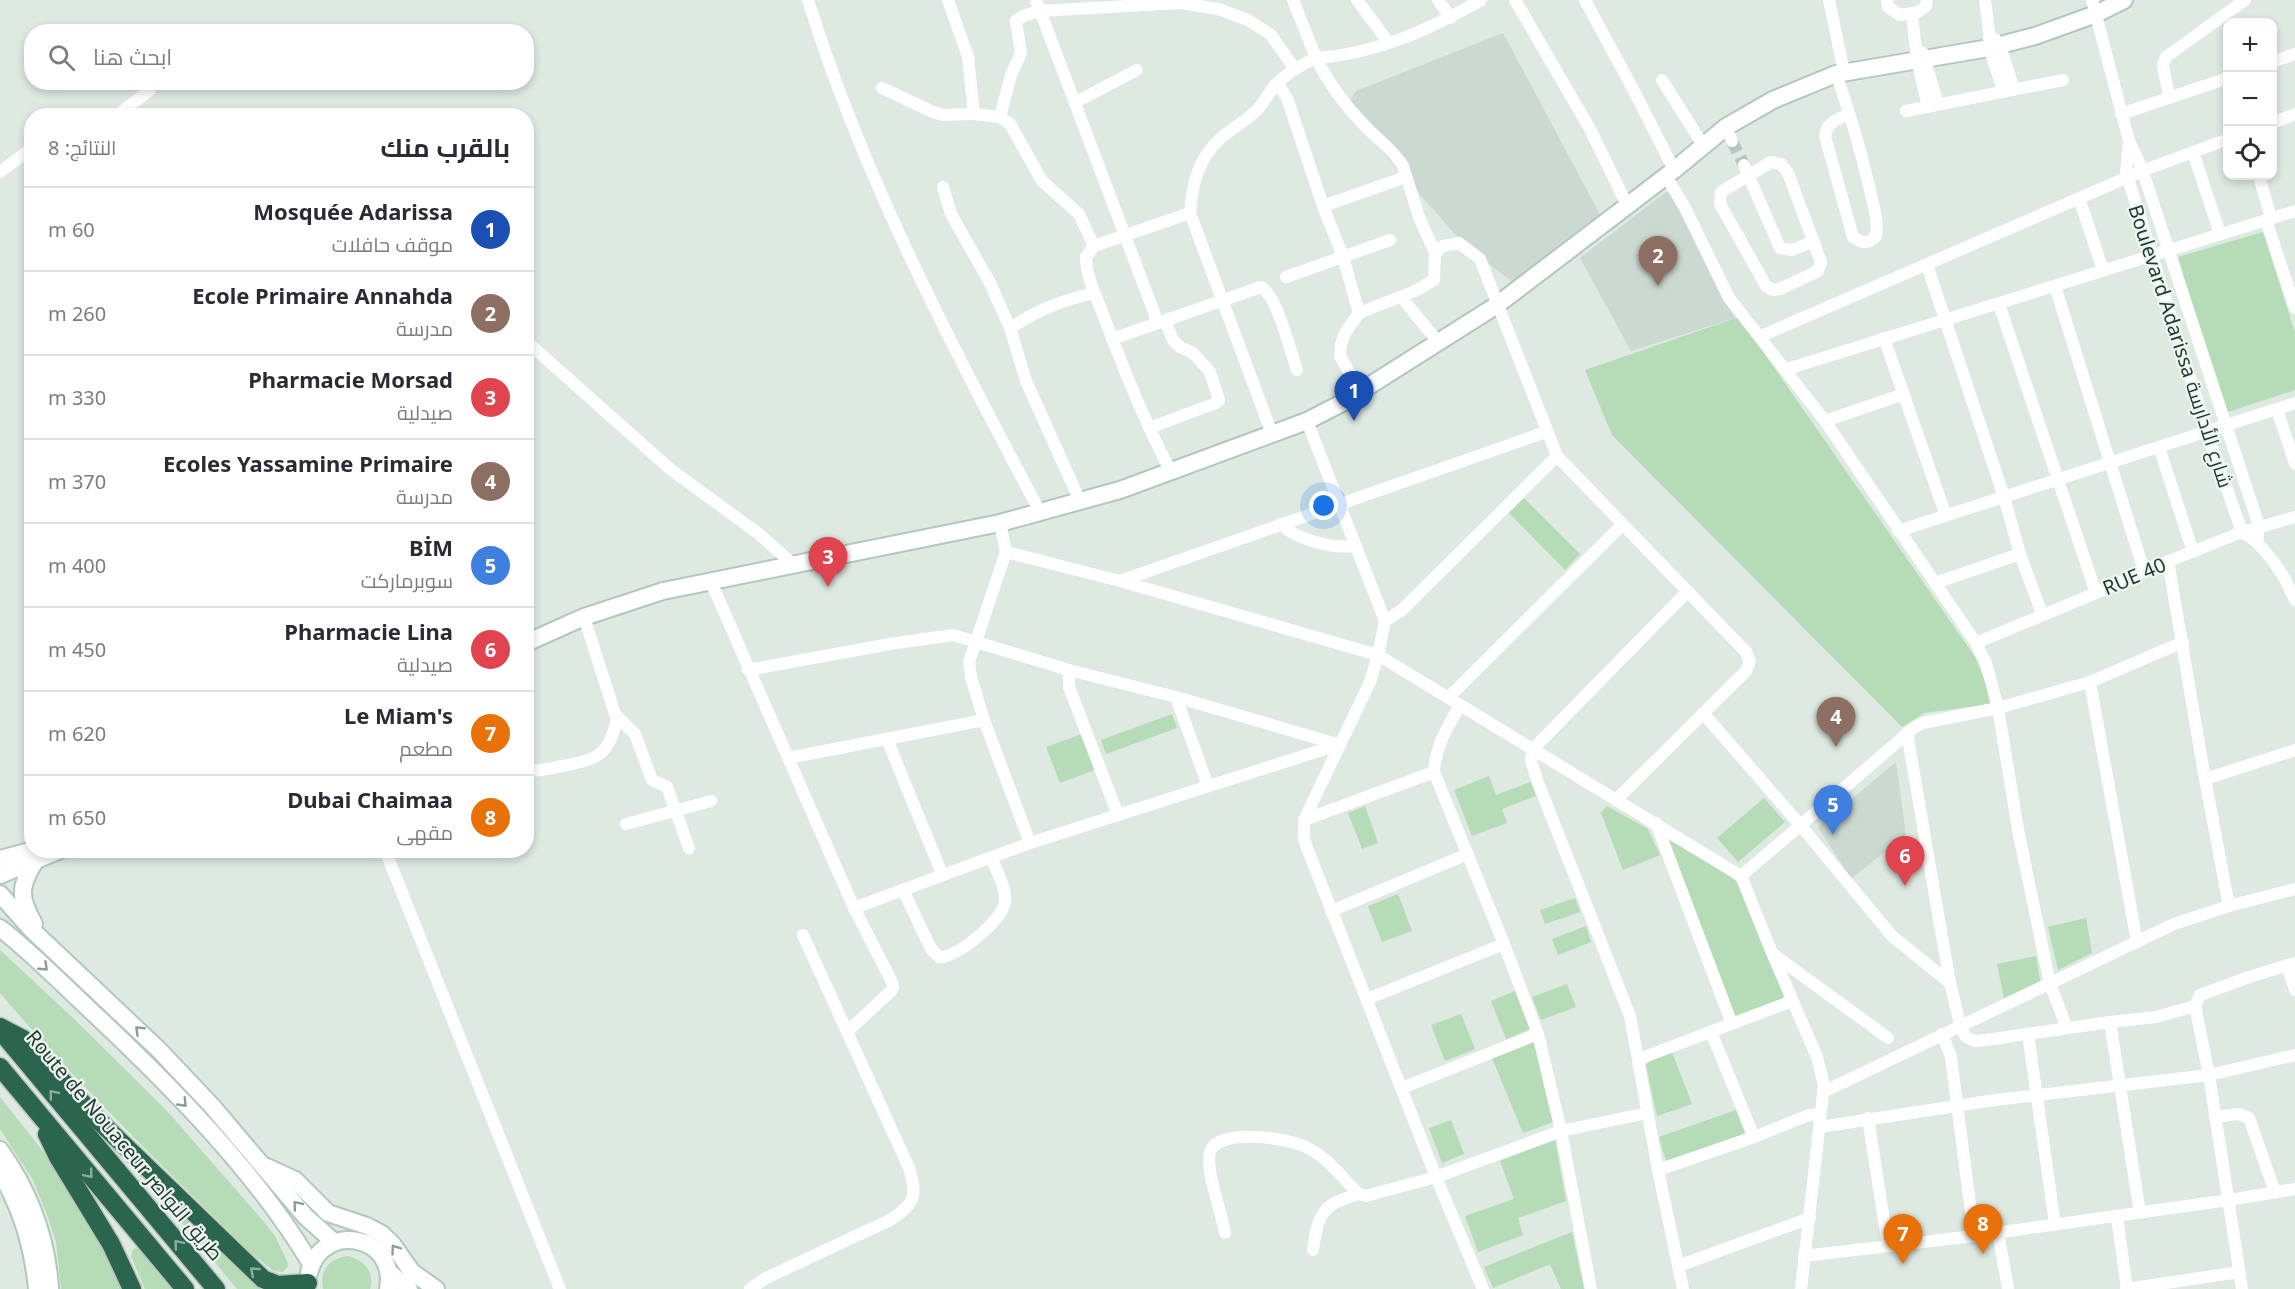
<!DOCTYPE html>
<html lang="ar">
<meta charset="utf-8">
<style>
:root{--surface:#fff;--page:#f7f7f7;--text:#2b2b33;--muted:#7c7c81;--line:#e1e1e2;--accent:#f45650}
body{margin:0;font-family:"Noto Sans",Cairo,sans-serif;background:var(--page);color:var(--text);direction:rtl}
.controls{position:absolute;right:18px;top:18px;display:grid;overflow:hidden;border-radius:12px;box-shadow:0 3px 9px #0003}
.controls button{width:54px;height:54px;display:grid;place-items:center;padding:0;border:0;border-bottom:2px solid var(--line);background:var(--surface);color:var(--text);font:30px sans-serif}
.you{position:absolute;left:1324px;top:506px;width:21px;height:21px;margin:-15px;border:4px solid #fff;border-radius:50%;background:#1a73e8;box-shadow:0 0 0 9px #1a73e833}
.badge{display:grid;place-items:center;width:39px;height:39px;border-radius:50%;background:var(--accent);color:#fff;font-size:20px;font-weight:700}
.pin{position:absolute;translate:-50% -50px;filter:drop-shadow(0 2px 3px #0008)}
.pin::after{content:'';position:absolute;top:32px;width:21px;height:18px;background:inherit;clip-path:polygon(0 0,100% 0,50% 100%)}
.list{margin:0;padding:0;list-style:none}
h2{display:flex;justify-content:space-between;align-items:center;height:78px;margin:0;padding:0 24px;font-size:26px}
h2 small{font-size:20px;font-weight:400;color:var(--muted)}
.list li{display:grid;grid-template-columns:39px 1fr auto;gap:18px;align-items:center;box-sizing:border-box;height:84px;padding:0 24px;border-top:2px solid var(--line)}
.list b{display:block;font-size:22px;white-space:nowrap}
.list p{margin:0;font-size:20px;white-space:nowrap;color:var(--muted)}
.list em{font-size:20px;font-style:normal;color:var(--muted)}
.icon{flex:none;width:33px;height:33px;fill:none;stroke:currentColor;stroke-width:2;stroke-linecap:round;stroke-linejoin:round}
.map{position:relative;flex:none;width:2295px;height:1289px;overflow:hidden;direction:ltr}
.search{position:absolute;background:var(--surface);box-shadow:0 3px 9px #0003;left:24px;top:24px;width:510px;height:66px;display:flex;align-items:center;gap:15px;box-sizing:border-box;padding:0 21px;border-radius:24px;color:var(--muted);font-size:22px}
.panel{position:absolute;background:var(--surface);box-shadow:0 3px 9px #0003;left:24px;top:108px;width:510px;height:750px;border-radius:24px;direction:rtl}
.map>svg:first-child{display:block}
</style>
<div class="map">
<svg width="2295" height="1289" viewBox="0 0 2295 1289">
<rect width="100%" height="100%" fill="#dde9e1"/>
<g fill="#cbd9d0">
<polygon points="1503,33 1604,222 1520,288 1462,242 1345,109 1356,91"/>
<polygon points="1666,192 1675,194 1683,204 1735,318 1631,351 1580,258"/>
<polygon points="1896,762 1906,835 1851,879 1818,827"/>
</g>
<g fill="#b5dbb7">
<polygon points="2263,232 2295,333 2295,390 2225,413 2178,257"/>
<polygon points="1739,317 1975,657 1988,689 1990,704 1924,713 1902,727 1612,435 1585,370"/>
<polygon points="1524,498 1580,554 1565,570 1509,513"/>
<polygon points="1172,714 1177,728 1106,754 1101,740"/>
<polygon points="1082,734 1095,770 1060,783 1046,747"/>
<polygon points="1489,776 1496,795 1531,782 1536,796 1502,809 1507,823 1472,836 1454,790"/>
<polygon points="1764,798 1785,822 1738,862 1717,838"/>
<polygon points="1365,806 1378,843 1362,849 1348,813"/>
<polygon points="1607,806 1648,829 1660,855 1623,870 1601,813"/>
<polygon points="1669,840 1731,877 1737,882 1784,995 1782,1000 1735,1018"/>
<polygon points="1398,894 1412,931 1382,942 1368,906"/>
<polygon points="1575,898 1580,912 1545,924 1540,910"/>
<polygon points="2086,918 2092,953 2058,970 2048,927"/>
<polygon points="1586,926 1591,942 1558,955 1552,939"/>
<path d="M0 950 72 1017 167 1111 264 1222 275 1236 287 1261 288 1266 283 1272 274 1271 252 1254C166 1169 78 1085 0 993Z"/>
<polygon points="2036,956 2040,981 2004,998 1997,964"/>
<polygon points="1567,984 1576,1007 1541,1020 1532,997"/>
<polygon points="1515,991 1530,1029 1506,1039 1491,1001"/>
<polygon points="1461,1014 1475,1049 1445,1061 1431,1025"/>
<polygon points="1534,1041 1553,1122 1523,1133 1492,1058"/>
<polygon points="1672,1052 1692,1104 1657,1116 1646,1065 1650,1061"/>
<polygon points="0,1097 60,1173 127,1289 61,1289 56,1242 49,1220 33,1180 0,1129"/>
<polygon points="1736,1110 1745,1134 1666,1161 1659,1137"/>
<polygon points="1451,1120 1464,1154 1442,1163 1429,1128"/>
<polygon points="1555,1140 1566,1201 1518,1218 1523,1235 1478,1252 1465,1216 1514,1199 1500,1161"/>
<polygon points="130,1160 268,1289 237,1289"/>
<polygon points="1572,1232 1584,1289 1561,1289 1550,1264 1493,1288 1484,1267"/>
<polygon points="135,1248 143,1251 175,1289 145,1289 131,1256 133,1249"/>
<path d="M348 1256C364 1260 375 1272 370 1289H323C319 1270 330 1258 348 1256Z"/>
</g>
<g fill="none" stroke-linecap="round" stroke-linejoin="round">
<polyline stroke="#b7c6bd" stroke-width="12" stroke-dasharray="12 6" stroke-linecap="butt" points="1732,141 1744,165"/>
<g stroke="#b0c9bb" stroke-width="20">
<g id="secondary">
<polyline points="526,643 584,617 663,591 1000,523 1120,490 1307,421 1342,403 1497,305 1674,170 1726,127 1773,100 1836,74 1989,48 2035,36 2096,14 2124,0"/>
<polyline points="0,859 34,850"/>
<polyline points="0,875 60,850"/>
<polyline points="0,894 31,929 159,1050 212,1106 305,1216 334,1242"/>
<path d="M34 924C19 897 19 887 35 861"/>
<path d="M0 928C31 952 59 981 88 1008 168 1083 255 1170 311 1264"/>
<path d="M0 1150C29 1191 47 1238 50 1289"/>
<polyline points="267,1167 295,1180 328,1213 367,1226 382,1234 393,1245 412,1272 436,1289"/>
<path d="M0 1172C22 1209 33 1246 37 1289"/>
<polyline points="389,1272 409,1289"/>
<path d="M309 1273C322 1220 398 1235 388 1289"/>
</g>
</g>
<g stroke="#bcc4c0" stroke-width="21">
<g id="highway">
<polyline points="0,1027 23,1039 32,1048 99,1121 263,1279 278,1285 308,1283"/>
<polyline points="4,1035 216,1289"/>
<polyline points="0,1067 185,1289"/>
<polyline points="47,1134 58,1157 111,1244 132,1289"/>
</g>
</g>
<g stroke="#fff" stroke-width="12">
<path d="M808 0C864 180 952 346 1040 512"/>
<polyline points="948,0 968,57 974,114"/>
<polyline points="1036,0 1158,323"/>
<path d="M1293 0 1316 58C1376 54 1429 30 1481 0"/>
<polyline points="1357,0 1389,43"/>
<polyline points="1438,0 1451,18"/>
<polyline points="1515,0 1590,129 1627,205"/>
<polyline points="1585,0 1634,91 1674,170"/>
<polyline points="1829,0 1844,72"/>
<polyline points="1887,0 1888,7 1900,15 1918,12 1926,6 1927,0"/>
<polyline points="1985,0 1989,31 1989,48 2004,92"/>
<polyline points="2092,0 2129,141 2141,166 2259,526 2257,542"/>
<polyline points="1912,14 1917,60 1928,107"/>
<polyline points="1995,39 2000,45 2014,90"/>
<polyline points="1923,53 1938,105"/>
<polyline points="2272,62 2295,54"/>
<path d="M1836 74C1849 110 1860 148 1869 186 1872 202 1879 219 1876 236 1868 245 1862 243 1853 237L1825 136C1827 122 1838 119 1849 114"/>
<polyline points="1662,80 1703,145"/>
<polyline points="1275,85 1280,87 1287,98 1323,206 1343,257 1359,313"/>
<polyline points="882,88 933,112 943,115 974,114 1000,117 1010,124 1042,181 1079,214 1094,246"/>
<polyline points="2169,97 2163,65 2166,57 2245,0"/>
<polyline points="1076,102 1137,70"/>
<polyline points="1906,111 2063,80"/>
<polyline points="2121,114 2228,78"/>
<polyline points="116,116 150,90"/>
<polyline points="1000,117 1011,75 1021,53 1016,21 1023,16 1039,11 1181,3 1218,9 1248,20 1271,35 1294,68"/>
<polyline points="2272,123 2295,114"/>
<polyline points="1726,127 1732,141"/>
<polyline points="2129,142 2126,172 2207,432 2242,532 2257,542 2273,561 2285,579 2295,600"/>
<polyline points="2193,152 2220,234"/>
<polygon points="1771,162 1781,164 1788,173 1821,262 1818,271 1780,289 1773,290 1766,286 1720,204 1721,192"/>
<polyline points="1744,165 1780,248 1792,250 1814,241"/>
<polyline points="0,172 32,148"/>
<polyline points="1666,176 1685,208 1729,298 1825,421 1976,643 1986,663 1998,708 2018,830 2050,984 2067,1028"/>
<polyline points="2259,176 2271,218"/>
<polyline points="943,187 951,214 990,283 1010,328 1026,381 1080,501"/>
<polyline points="2079,198 2103,270"/>
<polyline points="1323,206 1406,177"/>
<polyline points="2266,220 2295,308"/>
<polyline points="1927,265 2004,497 2020,554 2042,614"/>
<polyline points="1286,277 1390,240"/>
<polyline points="2055,286 2144,571"/>
<polyline points="1401,297 1439,343"/>
<polyline points="1999,304 2096,593"/>
<path d="M1010 328C1040 309 1060 301 1094 293"/>
<polyline points="1761,336 2142,171 2228,139"/>
<polyline points="1884,338 1946,516"/>
<path d="M1112 339 1261 287C1278 297 1290 351 1297 370"/>
<polyline points="526,341 670,469 759,534 795,566"/>
<polyline points="1787,369 2295,211"/>
<polyline points="1360,391 1340,356 1341,344 1345,333 1359,313 1415,291 1434,280 1435,253 1443,246 1459,243 1480,259 1557,456 1746,652 1750,661 1746,671 1616,800"/>
<polyline points="2277,409 2295,464"/>
<polyline points="1307,421 1385,621 1378,655 1370,682 1304,820 1304,840 1436,1177 1483,1289"/>
<polyline points="1825,421 1904,394"/>
<polyline points="1149,428 1216,403 1219,400 1210,372 1193,353 1180,347 1173,340 1165,321"/>
<path d="M1272 434 1190 213C1192 185 1198 158 1221 138 1233 128 1247 120 1258 109 1264 102 1268 94 1274 87 1286 73 1300 65 1316 58 1329 84 1347 108 1368 129 1381 142 1394 151 1403 166L1419 217 1435 253"/>
<polyline points="2159,447 2193,552"/>
<path d="M1171 472C1144 421 1123 368 1103 314 1096 296 1086 277 1086 257L1094 246 1190 213"/>
<polyline points="1000,523 1006,552 969,662 971,677 984,720 1030,843"/>
<path d="M1280 524C1298 540 1332 549 1356 546"/>
<polyline points="1898,531 2295,403"/>
<polyline points="1006,552 1120,581 1378,655 1741,876 1772,953 1817,1057 1824,1085 1801,1289"/>
<polyline points="2168,561 2205,779 2229,906"/>
<polyline points="1120,581 1546,432"/>
<polyline points="711,582 854,908 892,982 893,987 891,991 847,1032"/>
<polyline points="1935,583 2020,554"/>
<polyline points="584,617 615,714 635,734 652,780 667,787 689,848"/>
<polyline points="1385,621 1402,610 1557,456"/>
<polyline points="1976,643 2096,593 2144,571 2242,532 2295,517"/>
<polyline points="748,670 890,644 953,635 1069,670 1176,697 1340,745"/>
<polyline points="1069,670 1069,687 1118,815"/>
<polyline points="2090,682 2137,942"/>
<polyline points="1176,697 1208,786"/>
<polyline points="1449,697 1622,525"/>
<path d="M1460 705C1448 727 1435 746 1434 772L1504 944 1538 1034 1561 1131 1591 1289"/>
<polyline points="1703,713 1801,826 1892,936 1950,983"/>
<polyline points="1907,733 1950,983 1961,1028 1966,1037 1975,1041 1986,1040 2110,1022 2156,1017 2195,1006 2200,995 2249,977 2295,963"/>
<polyline points="887,739 942,874"/>
<polyline points="788,758 984,720"/>
<path d="M526 765 529 770C540 772 552 768 562 766 598 759 609 756 617 718"/>
<polyline points="2205,779 2295,750"/>
<polyline points="1304,820 1434,772"/>
<polyline points="1656,823 1732,1024"/>
<polyline points="626,824 711,801"/>
<polyline points="385,850 560,1289"/>
<polyline points="1741,876 1915,727 1923,723 1998,708 2090,682 2183,642"/>
<path d="M903 890 931 949 939 957C956 959 1003 920 1005 902 1007 889 996 870 991 857"/>
<polyline points="854,908 1030,843 1338,745"/>
<polyline points="1331,911 1468,854"/>
<polyline points="1773,954 1888,1038"/>
<polyline points="2287,965 2295,990"/>
<polyline points="1367,999 1504,944"/>
<polyline points="2195,1006 2209,1075 2242,1289"/>
<polyline points="2110,1022 2140,1213"/>
<polyline points="1711,1032 1754,1137"/>
<polyline points="1942,1034 1951,1057 1974,1236"/>
<polyline points="2028,1034 2055,1224"/>
<polyline points="1639,1059 1792,1001"/>
<polyline points="1402,1088 1538,1034"/>
<polyline points="1823,1092 2174,924 2229,906 2295,889"/>
<polyline points="2215,1117 2238,1114 2249,1118 2275,1192"/>
<polyline points="1868,1118 1888,1246"/>
<polyline points="1820,1127 1995,1100 2209,1075 2295,1055"/>
<polyline points="1658,1170 1754,1137 1809,1115 1820,1114"/>
<polyline points="2117,1217 2127,1289"/>
<polyline points="1998,1232 2008,1289"/>
<path d="M1225 1233C1222 1213 1205 1170 1210 1152 1218 1127 1290 1138 1308 1148 1328 1158 1343 1179 1359 1194L1366 1196 1436 1177 1561 1131 1647 1113"/>
<path d="M1313 1250C1318 1214 1322 1204 1359 1194"/>
<polyline points="1804,1256 1974,1236 2229,1200 2295,1189"/>
<polyline points="1678,1266 1810,1218"/>
<path d="M750 1289 766 1278 888 1221C913 1206 919 1197 909 1168L803 935"/>
<polyline points="1683,1289 1658,1170 1630,1016 1537,780 1531,761 1533,749 1688,591"/>
<polyline points="2126,1289 2239,1272"/>
</g>
<use href="#secondary" stroke="#fff" stroke-width="16"/>
<use href="#highway" stroke="#2a654c" stroke-width="18"/>
</g>
<defs><path id="oneway-chevron" d="M-2-3.5L2.5 0L-2 3.5" fill="none" stroke-width="1.6" stroke-linecap="round" stroke-linejoin="round" transform="scale(1.5)"/></defs>
<g stroke="#8f9c96">
<use href="#oneway-chevron" transform="translate(44 967) rotate(43)"/>
<use href="#oneway-chevron" transform="translate(139 1030) rotate(-136)"/>
<use href="#oneway-chevron" transform="translate(183 1103) rotate(46)"/>
<use href="#oneway-chevron" transform="translate(297 1205) rotate(-130)"/>
<use href="#oneway-chevron" transform="translate(395 1249) rotate(-126)"/>
</g>
<g stroke="#8cae9e">
<use href="#oneway-chevron" transform="translate(53 1094) rotate(-130)"/>
<use href="#oneway-chevron" transform="translate(89 1174) rotate(50)"/>
<use href="#oneway-chevron" transform="translate(178 1244) rotate(-130)"/>
<use href="#oneway-chevron" transform="translate(254 1271) rotate(-139)"/>
</g>
<g text-anchor="middle" dominant-baseline="central" stroke-width="4.5" stroke-linejoin="round" paint-order="stroke">
<g font-size="20" fill="#1f392c" stroke="#edf6f0">
<text transform="translate(2181 346) rotate(72)">Boulevard Adarissa شارع الأدارسة</text>
<text transform="translate(2134 576) rotate(-23)">RUE 40</text>
<text transform="translate(125 1145) rotate(50)">Route de Nouaceur طريق النواصر</text>
</g>
</g>
</svg>
<div class="controls">
<button>+</button>
<button>−</button>
<button><svg class="icon" aria-label="locate" viewBox="0 0 24 24"><circle cx="12" cy="12" r="6"/><path d="M12 2v4M12 18v4M2 12h4M18 12h4"/></svg></button>
</div>
<div class="you"></div>
<div class="pin badge" style="left:1354px;top:421px;background:#1a4fb4">1</div>
<div class="pin badge" style="left:1658px;top:286px;background:#8d6e63">2</div>
<div class="pin badge" style="left:828px;top:587px;background:#e0444e">3</div>
<div class="pin badge" style="left:1836px;top:747px;background:#8d6e63">4</div>
<div class="pin badge" style="left:1833px;top:835px;background:#3f7fe0">5</div>
<div class="pin badge" style="left:1905px;top:886px;background:#e0444e">6</div>
<div class="pin badge" style="left:1903px;top:1264px;background:#e8710a">7</div>
<div class="pin badge" style="left:1983px;top:1254px;background:#e8710a">8</div>
<div class="search"><svg class="icon" aria-label="search" viewBox="0 0 24 24"><circle cx="10" cy="10" r="6"/><path d="M15 15l6 6"/></svg>ابحث هنا</div>
<section class="panel">
<h2>بالقرب منك<small>النتائج: 8</small></h2>
<ul class="list">
<li><span class="badge" style="background:#1a4fb4">1</span><div><b>Mosquée Adarissa</b><p>موقف حافلات</p></div><em>60 m</em></li>
<li><span class="badge" style="background:#8d6e63">2</span><div><b>Ecole Primaire Annahda</b><p>مدرسة</p></div><em>260 m</em></li>
<li><span class="badge" style="background:#e0444e">3</span><div><b>Pharmacie Morsad</b><p>صيدلية</p></div><em>330 m</em></li>
<li><span class="badge" style="background:#8d6e63">4</span><div><b>Ecoles Yassamine Primaire</b><p>مدرسة</p></div><em>370 m</em></li>
<li><span class="badge" style="background:#3f7fe0">5</span><div><b>BİM</b><p>سوبرماركت</p></div><em>400 m</em></li>
<li><span class="badge" style="background:#e0444e">6</span><div><b>Pharmacie Lina</b><p>صيدلية</p></div><em>450 m</em></li>
<li><span class="badge" style="background:#e8710a">7</span><div><b>Le Miam's</b><p>مطعم</p></div><em>620 m</em></li>
<li><span class="badge" style="background:#e8710a">8</span><div><b>Dubai Chaimaa</b><p>مقهى</p></div><em>650 m</em></li>
</ul>
</section>
</div>
